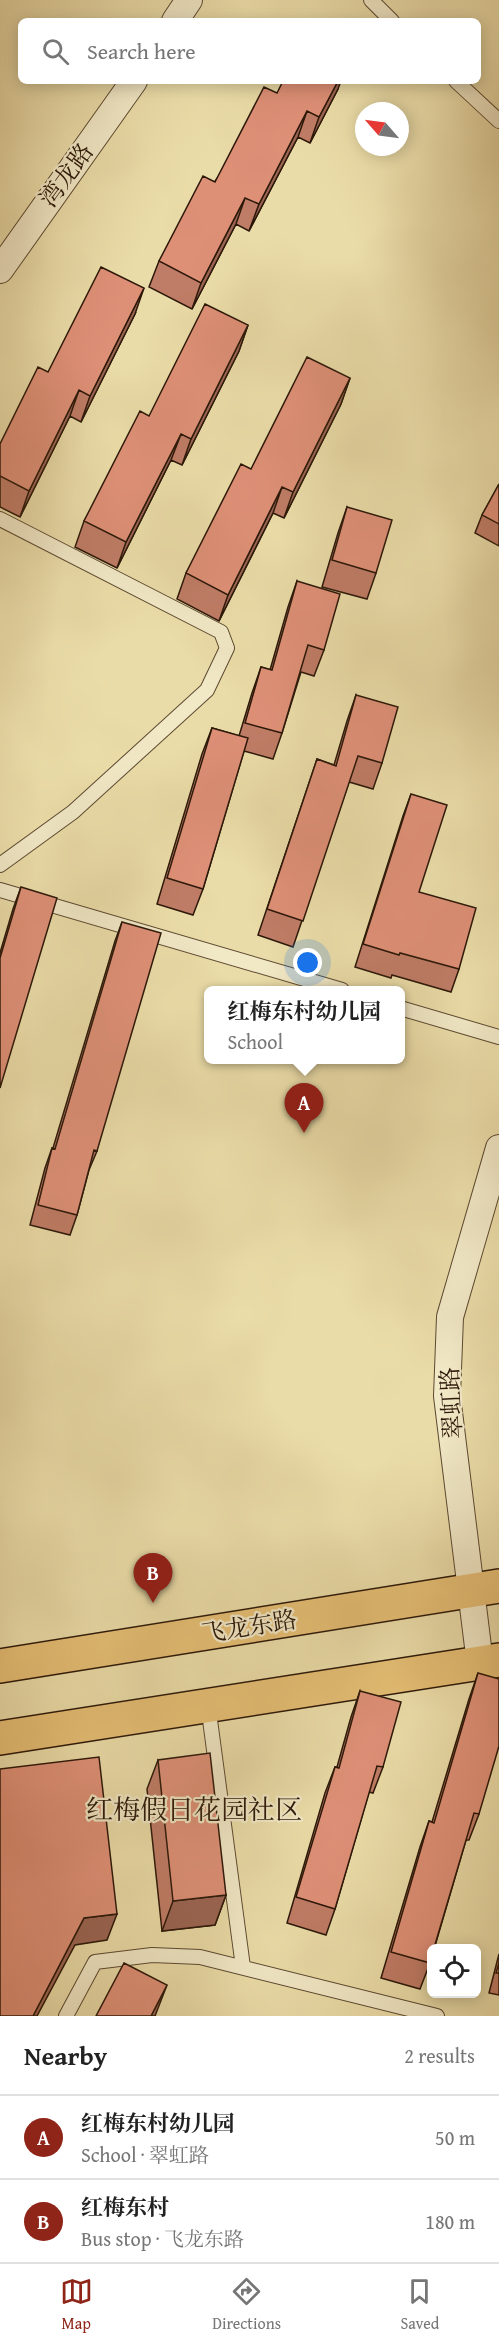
<!DOCTYPE html>
<html lang="en">
<head>
<meta charset="utf-8">
<style>
  body { margin:0; font-family:"Gentium Book Plus","Noto Serif SC",serif; background:#f6f6f6; color:#222 }
  .controls { position:absolute; right:18px; bottom:18px; display:grid; overflow:hidden; border-radius:9px; box-shadow:0 3px 15px #0003 }
  .controls button { width:54px; height:54px; display:grid; place-items:center; padding:0; border:0; border-bottom:2px solid #e0e0e0; background:#fff; color:#222; font:30px sans-serif }
  .compass { position:absolute; left:355px; top:102px; width:54px; height:54px; border-radius:50%; background:#fff; box-shadow:0 3px 15px #0003; rotate:298deg }
  .you { position:absolute; left:308px; top:963px; width:21px; height:21px; margin:-15px; border:4px solid #fff; border-radius:50%; background:#1a73e8; box-shadow:0 0 0 9px #1a73e833 }
  .badge { display:grid; place-items:center; width:39px; height:39px; border-radius:50%; background:#8f2418; color:#fff; font-size:20px; font-weight:700 }
  .pin { position:absolute; translate:-50% -50px; filter:drop-shadow(0 2px 3px #0008) }
  .pin::after { content:''; position:absolute; top:32px; width:21px; height:18px; background:inherit; clip-path:polygon(0 0,100% 0,50% 100%) }
  .popup { position:absolute; left:204px; top:986px; width:201px; height:78px; box-sizing:border-box; display:grid; place-content:center; border-radius:9px; background:#fff; filter:drop-shadow(0 2px 4px #0005); font-size:20px; white-space:nowrap; color:#767676 }
  .popup b { font-size:22px; color:#222 }
  .popup::after { content:''; position:absolute; left:50%; top:100%; margin-left:-12px; border:12px solid transparent; border-top-color:#fff }
  .list { margin:0; padding:0; list-style:none }
  h2 { display:flex; justify-content:space-between; align-items:center; height:78px; margin:0; padding:0 24px; font-size:26px }
  h2 small { font-size:20px; font-weight:400; color:#767676 }
  .list li { display:grid; grid-template-columns:39px 1fr auto; gap:18px; align-items:center; box-sizing:border-box; height:84px; padding:0 24px; border-top:2px solid #e0e0e0 }
  .list b { display:block; font-size:22px; white-space:nowrap }
  .list p { margin:0; font-size:20px; white-space:nowrap; color:#767676 }
  .list em { font-size:20px; font-style:normal; color:#767676 }
  .icon { flex:none; width:33px; height:33px; fill:none; stroke:currentColor; stroke-width:2; stroke-linecap:round; stroke-linejoin:round }
  .map { position:relative; flex:none; width:499px; height:2016px; overflow:hidden }
  .search { position:absolute; background:#fff; box-shadow:0 3px 15px #0003; left:18px; right:18px; top:18px; height:66px; display:flex; align-items:center; gap:15px; box-sizing:border-box; padding:0 21px; border-radius:9px; color:#767676; font-size:22px }
  .sheet { height:246px; background:#fff }
  nav { display:flex; justify-content:space-around; align-items:center; box-sizing:border-box; height:84px; border-top:2px solid #e0e0e0; background:#fff; font-size:16px; color:#767676 }
  nav a { display:grid; justify-items:center; gap:3px }
  nav .on { color:#8f2418 }
  .map>svg:first-child { display:block }
  .lines { fill:none; stroke-linecap:round; stroke-linejoin:round }
  .service-casing { stroke:#5c4931; stroke-width:16 }
  .minor-casing { stroke:#5c4931; stroke-width:28 }
  .primary-casing { stroke:#2c1809; stroke-width:36 }
  .service { stroke:#f1e8c6; stroke-width:14 }
  .minor { stroke:#f1e8c6; stroke-width:26 }
  .primary { stroke:#e5be74; stroke-width:33 }
  .wall { fill:#bf7c66; stroke:#2c1809; stroke-width:1.5 }
  .shaded-wall { fill:#9b6553; stroke:#2c1809; stroke-width:1.5 }
  .building { fill:#de9077; stroke:#2c1809; stroke-width:1.5 }
  .labels { text-anchor:middle; dominant-baseline:central; stroke-width:4.5; stroke-linejoin:round; paint-order:stroke }
  .street-label { font-size:24px; fill:#2c1809; stroke:#f1e8c6 }
  .quarter-label { font-size:27px; fill:#2c1809; stroke:#f1e8c6 }
</style>
</head>
<body>
<div class="map">
<svg width="499" height="2016" viewBox="0 0 499 2016">
  <rect width="100%" height="100%" fill="#eadca8"/>
  <filter id="stains"><feTurbulence type="fractalNoise" baseFrequency=".00333" numOctaves="4"/><feColorMatrix values="0 0 0 0 .2 0 0 0 0 .09 0 0 0 0 .02 0 0 0 .5 -.17"/></filter>
  <radialGradient id="worn" r=".72"><stop offset=".6" stop-color="#630" stop-opacity="0"/><stop offset="1" stop-color="#630" stop-opacity=".3"/></radialGradient>
  <g class="lines">
    <defs>
      <path id="service" d="M371,0L392,21
        M456,81L499,121
        M0,519L221,632L227,648L207,690L73,812L0,865
        M0,890L342,990
        M400,1008L499,1037
        M208,1705L243,1967
        M66,2016L95,1962L152,1955L200,1957L437,2016"/>
      <path id="minor" d="M175,21L189,0
        M0,270L134,81
        M480,1663L447,1396L450,1317L499,1148"/>
      <path id="primary" d="M0,1666L499,1586
        M0,1738L499,1660"/>
    </defs>
    <use href="#service" class="service-casing"/>
    <use href="#minor" class="minor-casing"/>
    <use href="#primary" class="primary-casing"/>
    <use href="#service" class="service"/>
    <use href="#minor" class="minor"/>
    <use href="#primary" class="primary"/>
  </g>
  <path class="wall" d="M338,89L310,143L298,137L249,231L236,224L192,309L149,287L159,261L277,93Z
    M135,314L81,422L70,416L20,517L0,507V444L48,372Z
    M248,325L239,351L182,465L171,460L117,568L75,547L84,521L149,416Z
    M350,378L341,404L284,518L273,513L219,621L177,599L186,573L251,469Z
    M499,484V546L475,533L482,515Z
    M347,507L376,573L367,599L322,587L338,533Z
    M297,581L324,650L314,676L301,672L282,733L273,759L244,751L203,889L193,915L157,904L202,754L212,728L239,736L252,693L261,667L270,670L288,607Z
    M356,695L382,763L373,789L349,782L293,947L258,935L317,759L334,765L347,721Z
    M411,794L419,892L459,969L451,992L392,975L391,978L355,967L403,816Z
    M21,887L0,1088V953L13,909Z
    M122,922L97,1151L89,1170L77,1215L70,1235L30,1225L45,1168L52,1148H53L115,941Z
    M478,1673L479,1814L469,1840H466L430,1963L420,1989L381,1978L420,1847L429,1821L432,1822L469,1699Z
    M360,1691L383,1767L373,1793L369,1792L335,1909L326,1935L287,1923L325,1793L335,1767H337L351,1717Z
    M158,1760L226,1895L215,1925L162,1931L147,1789Z
    M499,1954V1995L489,1993Z"/>
  <path class="shaded-wall" d="M338,81H341L338,89L310,143L319,117Z
    M307,111L298,137L249,231L259,204Z
    M245,198L236,224L192,309L201,283Z
    M144,288L135,314L81,422L90,396Z
    M248,325L239,351L182,465L191,439Z
    M350,378L341,404L284,518L293,492Z
    M79,390L70,416L20,517L29,491Z
    M181,434L171,460L117,568L126,542Z
    M282,487L273,513L219,621L228,595Z
    M226,1895L215,1925L162,1931L173,1901Z
    M117,1914L107,1940L75,1945L37,2016H33L84,1918Z
    M167,1985L155,2016H151Z"/>
  <path class="building" d="M283,81H338L319,117L307,111L259,204L245,198L201,283L159,261L203,176L215,182L264,87L277,93Z
    M101,267L144,288L90,396L79,390L29,491L0,476V444L38,367L48,372Z
    M205,304L248,325L191,439L181,434L126,542L84,521L140,411L149,416Z
    M307,357L350,378L293,492L282,487L228,595L186,573L241,464L251,469Z
    M499,484V524L482,515Z
    M347,507L392,520L376,573L332,560Z
    M297,581L340,594L324,650L308,645L282,733L245,723L261,667L272,670Z
    M356,695L398,707L382,763L358,756L303,921L267,909L317,759L336,766Z
    M212,728L248,738L203,889L167,878Z
    M411,794L447,805L419,892L476,908L459,969L400,953L399,955L363,944Z
    M21,887L57,898L0,1088V958Z
    M122,922L161,933L97,1151L94,1150L77,1215L38,1205L52,1148L55,1149Z
    M478,1673L499,1679V1746L479,1814L474,1813L434,1948H432V1957L430,1963L391,1952L429,1821L434,1823Z
    M360,1691L401,1702L383,1767L377,1766L335,1909L296,1897L335,1767L339,1768Z
    M210,1753L226,1895L173,1901L158,1760Z
    M99,1757L117,1914L84,1918L33,2016H0V1769Z
    M124,1963L167,1985L151,2016H96Z
    M499,1963V1973H496Z"/>
  <g class="labels">
    <g class="street-label">
      <text transform="translate(66 175) rotate(-54)">湾龙路</text>
      <text transform="translate(451 1403) rotate(-93)">翠虹路</text>
      <text transform="translate(249 1626) rotate(-9)">飞龙东路</text>
    </g>
    <g class="quarter-label">
      <text x="194" y="1809">红梅假日花园社区</text>
    </g>
  </g>
  <rect width="100%" height="100%" filter="url(#stains)"/>
  <rect width="100%" height="100%" fill="url(#worn)"/>
</svg>
<div class="controls">
<button><svg class="icon" aria-label="locate" viewBox="0 0 24 24"><circle cx="12" cy="12" r="6"/><path d="M12 2v4M12 18v4M2 12h4M18 12h4"/></svg></button>
</div>
<svg class="compass" viewBox="-18 -18 36 36"><path d="M0-13l5 13h-10z" fill="#e53935"/><path d="M0 13l5-13h-10z" fill="#767676"/></svg>
<div class="you"></div>
<div class="pin badge" style="left:304px;top:1133px">A</div>
<div class="popup"><b>红梅东村幼儿园</b>School</div>
<div class="pin badge" style="left:153px;top:1603px">B</div>
<div class="search"><svg class="icon" aria-label="search" viewBox="0 0 24 24"><circle cx="10" cy="10" r="6"/><path d="M15 15l6 6"/></svg>Search here</div>
</div>
<section class="sheet">
<h2>Nearby<small>2 results</small></h2>
<ul class="list">
<li><span class="badge">A</span><div><b>红梅东村幼儿园</b><p>School · 翠虹路</p></div><em>50 m</em></li>
<li><span class="badge">B</span><div><b>红梅东村</b><p>Bus stop · 飞龙东路</p></div><em>180 m</em></li>
</ul>
</section>
<nav>
<a class="on"><svg class="icon" aria-label="map" viewBox="0 0 24 24"><path d="M3 6l6-2 6 2 6-2v14l-6 2-6-2-6 2zM9 4v14M15 6v14"/></svg>Map</a>
<a><svg class="icon" aria-label="directions" viewBox="0 0 24 24"><path d="M12 3l9 9-9 9-9-9zM9 14v-3h6M13 9l2 2-2 2"/></svg>Directions</a>
<a><svg class="icon" aria-label="saved" viewBox="0 0 24 24"><path d="M7 4h10v16l-5-4-5 4z"/></svg>Saved</a>
</nav>
</body>
</html>
